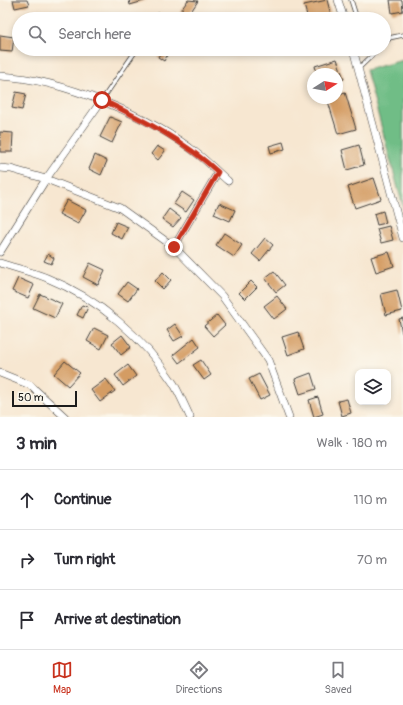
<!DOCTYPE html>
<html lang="en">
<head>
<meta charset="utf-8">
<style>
  body { margin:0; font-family:Pangolin,sans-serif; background:#f7f7f7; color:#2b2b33 }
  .controls { position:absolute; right:12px; bottom:12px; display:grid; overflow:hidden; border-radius:8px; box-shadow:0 2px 6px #0003 }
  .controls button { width:36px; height:36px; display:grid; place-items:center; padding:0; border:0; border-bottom:1px solid #e1e1e2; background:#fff; color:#2b2b33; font:20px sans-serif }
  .compass { position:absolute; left:307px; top:68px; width:36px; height:36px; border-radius:50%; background:#fff; box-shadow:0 2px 6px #0003; rotate:79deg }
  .scale { position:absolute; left:12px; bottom:10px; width:65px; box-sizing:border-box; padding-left:4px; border:2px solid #1c1c1c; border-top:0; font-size:11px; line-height:14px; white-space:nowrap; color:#1c1c1c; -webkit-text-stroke:3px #fbf7ec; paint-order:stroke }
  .stop { position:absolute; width:12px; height:12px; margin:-9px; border:3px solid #c8321e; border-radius:50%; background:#fff }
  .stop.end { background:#c8321e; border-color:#fff; box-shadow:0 1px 4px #0008 }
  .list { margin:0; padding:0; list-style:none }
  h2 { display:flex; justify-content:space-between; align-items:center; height:52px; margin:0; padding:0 16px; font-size:17px }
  h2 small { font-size:13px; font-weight:400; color:#7c7c81 }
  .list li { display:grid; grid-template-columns:26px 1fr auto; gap:12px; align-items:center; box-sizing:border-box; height:60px; padding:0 16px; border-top:1px solid #e1e1e2 }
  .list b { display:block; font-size:15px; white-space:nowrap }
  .list em { font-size:13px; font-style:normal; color:#7c7c81 }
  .icon { flex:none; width:22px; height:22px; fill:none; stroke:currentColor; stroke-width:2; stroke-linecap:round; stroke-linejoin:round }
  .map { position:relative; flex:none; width:403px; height:417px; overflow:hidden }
  .search { position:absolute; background:#fff; box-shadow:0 2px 6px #0003; left:12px; right:12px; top:12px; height:44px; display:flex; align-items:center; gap:10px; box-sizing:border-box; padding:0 14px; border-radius:22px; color:#7c7c81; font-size:15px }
  .sheet { height:232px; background:#fff }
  nav { display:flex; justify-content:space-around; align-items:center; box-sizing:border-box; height:56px; border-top:1px solid #e1e1e2; background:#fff; font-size:11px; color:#7c7c81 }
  nav a { display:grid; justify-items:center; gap:2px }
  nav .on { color:#c8321e }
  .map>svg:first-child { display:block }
  .forest { fill:#6fbd86; stroke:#466c51 }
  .building { fill:#d49c63 }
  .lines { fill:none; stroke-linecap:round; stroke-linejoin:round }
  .service-casing { stroke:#3d3a37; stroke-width:5 }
  .minor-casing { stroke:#3d3a37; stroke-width:8 }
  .service { stroke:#fff; stroke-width:3.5 }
  .minor { stroke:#fff; stroke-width:7 }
  .route { stroke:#c8321e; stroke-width:5 }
</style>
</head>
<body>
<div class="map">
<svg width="403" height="417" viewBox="0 0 403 417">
  <rect width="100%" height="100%" fill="#fbf7ec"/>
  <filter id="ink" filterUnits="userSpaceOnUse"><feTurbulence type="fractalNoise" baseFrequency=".025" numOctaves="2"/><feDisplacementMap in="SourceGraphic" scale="8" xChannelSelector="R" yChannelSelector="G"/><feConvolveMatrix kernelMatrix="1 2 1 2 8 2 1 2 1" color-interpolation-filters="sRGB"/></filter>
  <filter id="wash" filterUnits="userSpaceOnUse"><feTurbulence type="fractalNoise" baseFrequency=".012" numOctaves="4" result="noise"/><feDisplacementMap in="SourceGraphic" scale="16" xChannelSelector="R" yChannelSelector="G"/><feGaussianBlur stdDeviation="0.9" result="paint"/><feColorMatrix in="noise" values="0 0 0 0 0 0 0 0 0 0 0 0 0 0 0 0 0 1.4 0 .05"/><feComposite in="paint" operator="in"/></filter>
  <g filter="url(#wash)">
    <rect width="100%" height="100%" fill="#f7e7d1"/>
    <path class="forest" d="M403,60V207L366,70Z"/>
    <g id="blocks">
      <path class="building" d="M13,0H27L29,5L15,8Z
        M129,0H147L130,5Z
        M188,0L198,1L186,19H175Z
        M327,0L332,19H308L304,5Z
        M390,0H402L403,11L392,13Z
        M0,35L14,37L12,52L0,51Z
        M163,49H171L164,61L158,57Z
        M337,59L344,79L337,82V74H317L315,66Z
        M16,92L26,94L22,110L12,108Z
        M345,92L356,129L338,134L327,98H337V95Z
        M110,117L122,122L112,143L100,137Z
        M0,132L13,133L12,152H0Z
        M283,142L285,149L271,153L269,146Z
        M359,145L364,165L347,170L342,150Z
        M157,146L165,151L158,160L151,154Z
        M95,155L107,161L101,175L89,169Z
        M374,178L381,199L355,208L348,187Z
        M182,192L194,200L186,212L174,204Z
        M67,200L86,210L78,224L59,214Z
        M219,203L235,210L230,221L214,214Z
        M169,209L181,218L173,227L162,219Z
        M383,211L386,223L377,225L374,214Z
        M116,222L128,227L122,239L111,233Z
        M389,226L393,240L381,243L377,229Z
        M224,233L242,245L234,257L216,245Z
        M265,238L273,245L260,261L252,254Z
        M389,252L394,266L376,272L371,257Z
        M48,254L54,258L51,264L44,261Z
        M90,263L105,270L98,285L83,277Z
        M274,271L285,285L276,292L265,278Z
        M163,272L171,280L163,289L155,281Z
        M18,278L34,285L28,298L12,291Z
        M251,281L257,287L245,299L239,293Z
        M127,282L137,289L128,301L118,294Z
        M397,290L402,311L386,315L381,294Z
        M40,294L62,304L55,318L33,308Z
        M277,296L287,309L274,319L264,306Z
        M82,305L88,307L83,318L77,315Z
        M217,315L225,325L213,336L204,326Z
        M403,318V333H402L399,319Z
        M175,324L183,336L174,341L167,330Z
        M94,328L108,335L101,349L87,341Z
        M298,332L304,349L288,355L282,337Z
        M122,335L131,347L121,355L112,343Z
        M194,338L200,347L179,363L173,355Z
        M201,360L211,375L204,380L193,365Z
        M65,361L80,373L68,386L54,374Z
        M128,365L136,376L123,386L115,375Z
        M311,373L316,389L300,394L295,379Z
        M259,374L270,395L260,400L249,379Z
        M106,379L115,391L100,402L91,390Z
        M318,397L323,414L314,417L309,400Z
        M347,399L351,413L342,416L338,401Z"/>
    </g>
  </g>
  <g filter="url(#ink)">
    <use href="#blocks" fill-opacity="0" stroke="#3d3a37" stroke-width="1"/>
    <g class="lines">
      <defs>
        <path id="service" d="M351,0L357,19
          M157,19L159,15
          M384,39L403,35
          M384,44L390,38
          M359,68L379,49
          M102,100L137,49"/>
        <path id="minor" d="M338,0L344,19
          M353,49L403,238
          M0,76C62,79 151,116 199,155C209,163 219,173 228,181
          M0,168L11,169L46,179L120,208L174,247L222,296L268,360L289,417
          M174,247L218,172
          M0,252L46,179L102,100
          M0,263C15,268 32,272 47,278C99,299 143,337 174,384C180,395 185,406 190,417
          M0,373L30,385L65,417"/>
      </defs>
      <use href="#service" class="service-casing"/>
      <use href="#minor" class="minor-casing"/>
      <use href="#service" class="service"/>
      <use href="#minor" class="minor"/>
    </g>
  </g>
  <g class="lines" filter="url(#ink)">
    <path class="route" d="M102,100C144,120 184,141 218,172L174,247"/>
  </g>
</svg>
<div class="controls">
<button><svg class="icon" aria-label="layers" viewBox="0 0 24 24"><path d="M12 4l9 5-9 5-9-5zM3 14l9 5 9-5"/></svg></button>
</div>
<svg class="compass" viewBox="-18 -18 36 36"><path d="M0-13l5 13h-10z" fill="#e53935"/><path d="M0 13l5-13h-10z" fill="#7c7c81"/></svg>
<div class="scale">50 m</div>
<div class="stop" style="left:102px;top:100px"></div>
<div class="stop end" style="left:174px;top:247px"></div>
<div class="search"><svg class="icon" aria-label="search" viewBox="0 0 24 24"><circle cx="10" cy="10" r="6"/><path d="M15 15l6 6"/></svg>Search here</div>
</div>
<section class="sheet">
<h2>3 min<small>Walk · 180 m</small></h2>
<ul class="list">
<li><svg class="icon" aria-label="ahead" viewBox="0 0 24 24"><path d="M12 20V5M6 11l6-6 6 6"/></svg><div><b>Continue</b></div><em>110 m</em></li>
<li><svg class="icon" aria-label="right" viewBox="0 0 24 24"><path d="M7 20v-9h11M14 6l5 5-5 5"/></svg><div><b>Turn right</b></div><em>70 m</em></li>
<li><svg class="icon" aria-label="arrive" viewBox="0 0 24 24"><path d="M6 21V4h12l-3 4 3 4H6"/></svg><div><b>Arrive at destination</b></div></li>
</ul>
</section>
<nav>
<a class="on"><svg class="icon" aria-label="map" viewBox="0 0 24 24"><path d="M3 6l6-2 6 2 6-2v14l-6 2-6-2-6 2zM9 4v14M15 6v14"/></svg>Map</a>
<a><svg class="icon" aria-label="directions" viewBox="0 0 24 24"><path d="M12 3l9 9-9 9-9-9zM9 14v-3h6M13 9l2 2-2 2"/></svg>Directions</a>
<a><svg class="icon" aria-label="saved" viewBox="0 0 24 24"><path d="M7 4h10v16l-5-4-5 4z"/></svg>Saved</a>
</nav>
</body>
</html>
